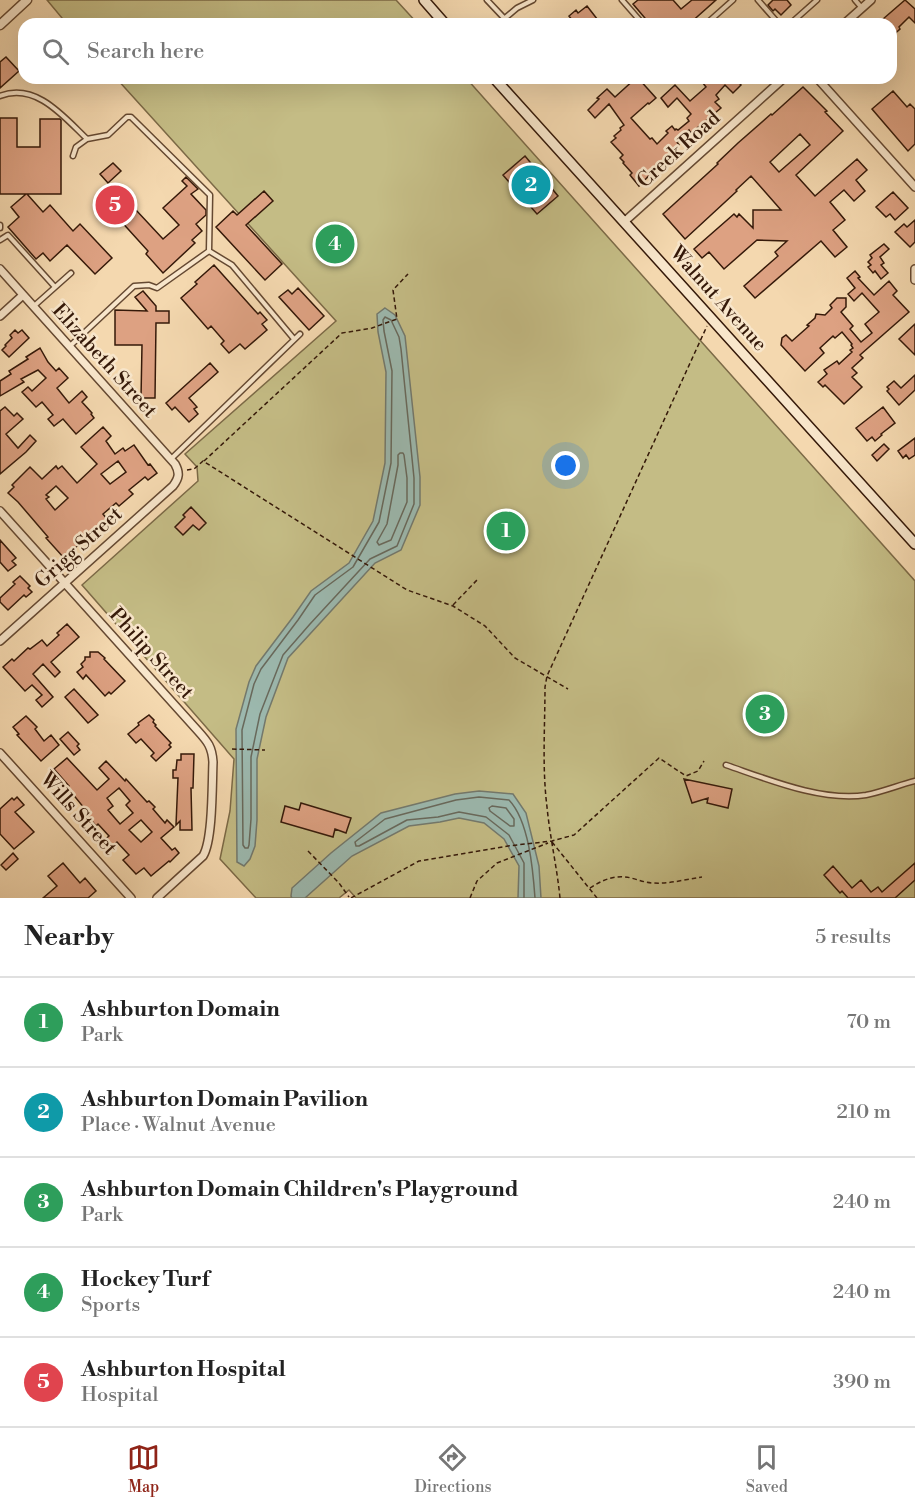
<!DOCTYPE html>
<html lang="en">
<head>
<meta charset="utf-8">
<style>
  body { margin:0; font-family:"Libre Bodoni",serif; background:#f2f2f2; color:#222 }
  .you { position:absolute; left:566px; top:466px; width:21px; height:21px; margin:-15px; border:4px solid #fff; border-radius:50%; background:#1a73e8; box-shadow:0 0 0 9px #1a73e833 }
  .badge { display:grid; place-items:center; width:39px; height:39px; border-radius:50%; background:#8f2418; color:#fff; font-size:20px; font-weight:700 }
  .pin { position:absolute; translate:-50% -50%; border:3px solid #fff; box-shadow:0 2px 6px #0006 }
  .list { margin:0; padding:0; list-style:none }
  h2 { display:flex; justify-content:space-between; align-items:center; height:78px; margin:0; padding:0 24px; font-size:26px }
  h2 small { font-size:20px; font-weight:400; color:#767676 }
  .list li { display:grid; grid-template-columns:39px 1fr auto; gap:18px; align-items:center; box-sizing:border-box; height:90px; padding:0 24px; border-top:2px solid #e0e0e0 }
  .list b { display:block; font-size:22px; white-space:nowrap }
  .list p { margin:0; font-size:20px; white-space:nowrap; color:#767676 }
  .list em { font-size:20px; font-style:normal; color:#767676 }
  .icon { flex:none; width:33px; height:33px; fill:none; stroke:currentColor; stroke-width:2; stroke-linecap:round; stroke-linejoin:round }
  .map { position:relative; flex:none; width:915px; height:898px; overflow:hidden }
  .search { position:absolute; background:#fff; box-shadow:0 6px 24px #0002; left:18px; right:18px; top:18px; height:66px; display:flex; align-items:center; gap:15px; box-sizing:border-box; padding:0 21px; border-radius:18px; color:#767676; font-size:22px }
  .sheet { height:528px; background:#fff }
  nav { display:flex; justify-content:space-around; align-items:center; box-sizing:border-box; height:84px; border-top:2px solid #e0e0e0; background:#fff; font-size:16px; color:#767676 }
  nav a { display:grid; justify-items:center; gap:3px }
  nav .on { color:#8f2418 }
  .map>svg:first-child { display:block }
  .green { fill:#c4bc85; stroke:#7c6a47; stroke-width:1.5 }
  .water { fill:#9cb9af; stroke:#73796d; stroke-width:1.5 }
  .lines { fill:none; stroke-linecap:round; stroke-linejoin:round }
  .shore { stroke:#68695c; stroke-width:1.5 }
  .building { fill:#dda182; stroke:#351909; stroke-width:1.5; fill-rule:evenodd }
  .service-casing { stroke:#654932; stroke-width:7 }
  .minor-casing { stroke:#654932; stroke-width:10 }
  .tertiary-casing { stroke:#654932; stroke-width:11 }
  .secondary-casing { stroke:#351909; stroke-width:12 }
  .path { stroke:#351909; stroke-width:1.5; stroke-dasharray:4.5 3; stroke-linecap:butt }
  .service { stroke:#f8e6cb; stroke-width:4 }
  .minor { stroke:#f8e6cb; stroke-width:7 }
  .tertiary { stroke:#f8e6cb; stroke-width:8 }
  .secondary { stroke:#f8e6cb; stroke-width:9 }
  .labels { text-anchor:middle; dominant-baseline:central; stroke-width:5; stroke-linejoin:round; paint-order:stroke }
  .street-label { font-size:20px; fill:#351909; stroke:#f8e6cb }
</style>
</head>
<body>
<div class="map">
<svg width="915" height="898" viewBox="0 0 915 898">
  <rect width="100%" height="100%" fill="#f4d8af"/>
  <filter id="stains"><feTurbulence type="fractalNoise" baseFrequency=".00333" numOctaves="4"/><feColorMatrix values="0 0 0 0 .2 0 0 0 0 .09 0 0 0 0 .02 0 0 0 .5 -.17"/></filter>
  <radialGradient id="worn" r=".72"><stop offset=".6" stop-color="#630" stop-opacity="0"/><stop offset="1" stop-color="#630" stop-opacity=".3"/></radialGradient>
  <path class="green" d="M47,0H396L418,24H67Z
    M116,78H466L915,581V898H356L349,890L339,898H256L220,859L230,811L234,759L82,585L198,481L197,467L185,454L336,321Z"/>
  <path class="water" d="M385,308L395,315L405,336L420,477V505L401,550L375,563L288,658L266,717L257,759V820L255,846L250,859L244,866L237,862L236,729L249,682L256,666L293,617L311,591L349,563L373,521L385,463L386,372L378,332L377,314Z
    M479,791L513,794L526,813L539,866L541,898H518L519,866L504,839L484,823L459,818L440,822L409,826L352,856L305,898H292L291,896L292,888L331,853L381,813L455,794Z"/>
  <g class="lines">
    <path class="shore" d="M385,317L391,320L399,337L401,349L414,478V504L397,546L370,559L310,624L283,655L260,714L251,757V819L249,845L248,848H245L243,845L242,730L254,684L261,669L298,620L315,595L353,567L379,522L391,463L392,371L384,331L383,320Z
      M400,453H403L404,455L407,478V502L391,540L379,545L377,542L387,524L398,465V455Z
      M492,806L506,808L514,819V826H510L490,811L489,808Z
      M524,898V863L509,835L486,817L459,812L438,817L407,820L359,846H356L355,842L385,819L456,800L479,797L509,800C529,821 533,870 535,898"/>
  </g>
  <path class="building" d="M638,0H673L681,9L692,0H716L689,24H650L633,4Z
    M773,0H787L791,5L781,15L775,9L773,11L768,5Z
    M905,0L915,9V23L909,17L899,27L900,29L891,37V24H887L883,19Z
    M587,6L601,24H575L569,16L576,10L578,13Z
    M6,57L19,71L0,88V62Z
    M636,78H638L656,98L649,104L648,103L631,118L650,139L652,138L657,144L668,133L666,131L672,126L675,130L676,129L678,130L689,121L687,118L691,114L677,98L668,107L661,98L675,85L690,101L706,87L699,78H735L741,85L733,93L725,85L716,95L719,99L715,102L721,108L691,133L689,130L677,142L679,145L668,156L669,158L661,165L660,164L639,186L630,175L632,173L623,163L624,162L620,158L623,155L611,142L616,138L614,136L621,130L620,128L624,125L609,104L595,118L588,110L599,99L597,98L607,89L615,97Z
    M803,87L827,111L825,112L843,131L796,175L815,196L857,159L867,170L856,180L865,191L854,201L844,190L830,202L845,220L833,230L847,247L835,257L821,241L755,298L744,286L778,256L775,252L787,241L757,240L724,269L709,252L702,258L694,249L734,214L737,217L739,214L753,228V210H781L751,176L736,190L737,191L685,239L663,214L718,164L717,163L738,143L771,114L772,115ZM800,134L810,145L779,172L770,162Z
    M893,91L907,107L910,104L915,109V144L908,151L872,109Z
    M0,118H17V147H40V119H60L61,120V194H27L43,212L50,205L73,231L80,224L112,258L95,274L67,245L50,261L43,253L36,259L8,227L19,217L11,207L26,194H0Z
    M525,156L558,196L537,214L503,175Z
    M113,163L121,171L108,183L100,174Z
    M186,177L198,189L191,194L206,210V215L196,224L202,231L192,240L195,243L163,273L146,254L148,251L109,208L122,195L163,239L179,225L163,208L187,186L182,181Z
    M264,191L273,201L246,225L282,264L265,280L216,227L233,211L237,215Z
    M893,192L908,208L895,220L890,214L886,217L876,207Z
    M915,220V242L910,247L895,232L904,224L907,227Z
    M884,244L889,249L880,257L884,263L881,265L888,273L881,279L875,271L873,273L868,267L871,265L868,262L872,258L870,255Z
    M214,265L258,314L260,312L267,320L262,324L267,330L245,349L240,344L229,353L221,344L224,341L211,326L208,329L181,298L197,284L195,282Z
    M855,271L860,277L858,278L874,295L889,281L897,291L893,295L909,312L860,355L863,358L852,368L857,373L852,377L862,387L844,404L825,385L823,387L818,382L827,374L824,370L837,361L839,364L852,352L850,350L853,348L851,345L852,344L842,332L835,338L833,336L820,348L824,353L805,371L781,345L782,338L786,335L792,341L809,326L807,325L815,318L816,314L825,315L832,308L830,305L837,298H846V307L841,312L853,326L850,329L861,342L872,333L865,324L879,312L862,293L854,301L848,294L855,288L847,278Z
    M298,288L324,316L309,330L279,297L288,290L292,294Z
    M143,291L156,306V311H169V323H156L155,398H141L142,345H115V310L147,311L135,297Z
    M915,324V355L899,339Z
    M15,330L18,333L22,330L29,338L9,357L2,350L6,346L5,345L12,338L10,335Z
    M40,348L48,362L56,371L59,368L68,378L57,388L69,403L82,391L87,397L82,402L92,413L91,414L94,418L76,434L63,419L54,426L48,419L53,415L42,402L36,407L22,392L28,387L32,391L46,378L38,370L21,379L24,382L0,396V381L11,374L9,371L28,359L26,357Z
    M210,363L218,372L189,398L197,407L194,409L198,414L189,422L175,407L172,410L166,403Z
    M915,375V390L899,405L887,391L889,389L887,387L894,381L901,388Z
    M5,407L14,416L17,413L23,419L6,434L18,448L30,435L36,441L26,452L0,474V411Z
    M883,407L895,423L881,434L882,435L875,441L872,437L867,441L856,428Z
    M103,427L111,436L106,441L115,454L123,448L125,451L134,445L148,465L150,464L157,473L148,480L145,477L129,490L133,494L119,506L116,503L103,514L107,519L64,558L46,538L48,537L18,502L8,493L14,487L12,485L30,467L42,479L56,466L58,469L62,466L77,483L97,464L81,447ZM118,461L126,472L110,484L101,474ZM56,486L68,498L55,510L46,499L49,497L46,495Z
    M915,438V455L909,459L906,455L903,458L898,451Z
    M884,444L889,449L877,461L872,455Z
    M191,507L206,523L199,530L193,525L183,535L175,527L185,517L183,515Z
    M0,540L16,558L12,561L16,565L8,571L0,562Z
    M20,576L30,586L28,588L32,592L26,597L24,595L8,610L0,602V598L15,584L13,582Z
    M67,624L79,637L51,662L60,672L55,677L43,664L33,674L53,697L42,707L36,700L42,695L32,685L25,691L3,667L12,659L14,661L28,648L30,649L42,640L47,646L59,635L57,633Z
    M90,652H98L105,658L104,659L125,681L111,694L109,692L105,696L86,675L83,679L77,672L83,667L81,664L85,660V657H90Z
    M74,689L98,715L88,723L65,697Z
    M149,715L154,720L153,722L156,725L155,726L171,743L169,745L171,747L156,761L151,756L154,753L141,739L136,743L128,734L139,725L138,723Z
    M26,716L37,727L35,729L44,741L51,735L59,745L41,761L17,735L19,734L13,727Z
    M68,732L79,744L77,746L80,750L74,755L60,739Z
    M181,754H194L193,788H191L192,830H180V821L176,825L178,778H173V770H176L177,760H181Z
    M67,758L97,790L109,779L99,768L106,761L125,781L126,779L147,802L149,801L155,807L153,809L165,823L167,820L174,827L161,838L172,850L175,848L179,853L170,862L169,861L151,876L144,868L136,874L123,860L129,855L117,842L109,849L102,842L109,836L98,824L96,826L87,815L85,809L67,787L69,786L54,769ZM119,788L130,801L126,805L133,813L120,824L108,810L113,806L107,798ZM141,820L152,832L141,842L129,830Z
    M684,779L732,789L728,808L707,803L708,798L692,803Z
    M17,797L24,805L15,812L34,832L14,849L0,834V809L12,798L14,800Z
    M301,803L351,818L346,833L335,829L333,837L281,822L285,806L299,810Z
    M13,853L18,859L6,870L1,865Z
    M63,863L80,883L85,878L96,891L88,898H43L57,886L48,876Z
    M915,863V880L895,898H848L842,891L840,893L824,875L833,866L852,888L861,880L871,892L878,887L882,892Z"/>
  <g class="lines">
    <defs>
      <path id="service" d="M487,0L504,18
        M622,0L643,24
        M758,0L779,24
        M855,0L861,7
        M498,24L517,8L533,0
        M706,24L733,0
        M790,24L817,0
        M0,96C36,82 64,117 87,139L108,135L127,117H131L210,195L209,251L157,288L149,285L134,286L70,346
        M73,156L76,147L87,139
        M0,225V228
        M0,240L8,235L55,287
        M209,251L232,265L294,339
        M34,306L71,273
        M171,459L300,334
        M726,765C767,779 822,802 866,795C882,792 899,785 915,781"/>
      <path id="minor" d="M844,24L871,0
        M817,78L915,187
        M624,222L784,78
        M0,269L175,464C180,473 179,478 173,486L0,641
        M915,269V280
        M0,316L23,295
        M0,511L198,731C208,742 212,747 213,762C212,783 213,840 203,856L157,898
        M0,753L131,898"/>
      <path id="tertiary" d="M0,25L27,0"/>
      <path id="secondary" d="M424,0L445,24
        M494,78L915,544"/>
    </defs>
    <use href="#service" class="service-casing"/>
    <use href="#minor" class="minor-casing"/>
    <use href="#tertiary" class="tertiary-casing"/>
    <use href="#secondary" class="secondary-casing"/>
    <path class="path" d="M204,461L342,333L372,328L397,319L393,290L408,274
      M187,470L194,469L203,461L407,590L453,606L485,626L515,658L568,689
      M453,605L477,580
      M232,749L265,750
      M552,842L597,898
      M308,851L339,883L349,897
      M590,888C602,880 616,874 631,878C639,880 646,883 654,883C670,884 687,879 702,877
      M351,898L419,861L508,846L552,841L574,835L659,758L686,776L698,771L704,761
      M470,898L477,881L497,863L548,843
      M560,898C557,867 550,838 547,807C542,767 545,727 545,687L547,676L707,326"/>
    <use href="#service" class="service"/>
    <use href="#minor" class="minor"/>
    <use href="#tertiary" class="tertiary"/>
    <use href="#secondary" class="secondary"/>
  </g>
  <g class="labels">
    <g class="street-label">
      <text transform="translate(679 150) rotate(-42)">Creek Road</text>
      <text transform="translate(718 299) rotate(48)">Walnut Avenue</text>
      <text transform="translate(104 361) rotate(48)">Elizabeth Street</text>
      <text transform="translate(79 548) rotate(-42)">Grigg Street</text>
      <text transform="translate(151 654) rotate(48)">Philip Street</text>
      <text transform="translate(78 814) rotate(48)">Wills Street</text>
    </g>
  </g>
  <rect width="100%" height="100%" filter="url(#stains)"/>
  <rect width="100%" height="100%" fill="url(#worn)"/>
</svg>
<div class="you"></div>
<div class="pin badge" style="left:506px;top:531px;background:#2e9e5b">1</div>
<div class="pin badge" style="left:531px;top:185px;background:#0f9aa8">2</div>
<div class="pin badge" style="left:765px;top:714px;background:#2e9e5b">3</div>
<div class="pin badge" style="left:335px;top:244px;background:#2e9e5b">4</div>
<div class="pin badge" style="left:115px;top:205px;background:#e0444e">5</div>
<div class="search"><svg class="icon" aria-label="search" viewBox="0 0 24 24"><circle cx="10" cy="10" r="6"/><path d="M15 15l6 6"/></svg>Search here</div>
</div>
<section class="sheet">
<h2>Nearby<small>5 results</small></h2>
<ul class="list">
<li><span class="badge" style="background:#2e9e5b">1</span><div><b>Ashburton Domain</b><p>Park</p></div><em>70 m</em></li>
<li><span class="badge" style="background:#0f9aa8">2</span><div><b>Ashburton Domain Pavilion</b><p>Place · Walnut Avenue</p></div><em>210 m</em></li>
<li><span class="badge" style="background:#2e9e5b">3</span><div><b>Ashburton Domain Children's Playground</b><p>Park</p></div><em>240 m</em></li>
<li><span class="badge" style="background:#2e9e5b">4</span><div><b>Hockey Turf</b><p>Sports</p></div><em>240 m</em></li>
<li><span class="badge" style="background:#e0444e">5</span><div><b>Ashburton Hospital</b><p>Hospital</p></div><em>390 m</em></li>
</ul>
</section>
<nav>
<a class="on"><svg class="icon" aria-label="map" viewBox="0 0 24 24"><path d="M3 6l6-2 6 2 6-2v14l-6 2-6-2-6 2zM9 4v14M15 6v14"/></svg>Map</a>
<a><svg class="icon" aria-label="directions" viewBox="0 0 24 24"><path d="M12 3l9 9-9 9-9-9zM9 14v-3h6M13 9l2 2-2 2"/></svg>Directions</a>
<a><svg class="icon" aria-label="saved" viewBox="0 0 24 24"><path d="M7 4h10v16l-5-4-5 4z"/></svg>Saved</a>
</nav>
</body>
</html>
